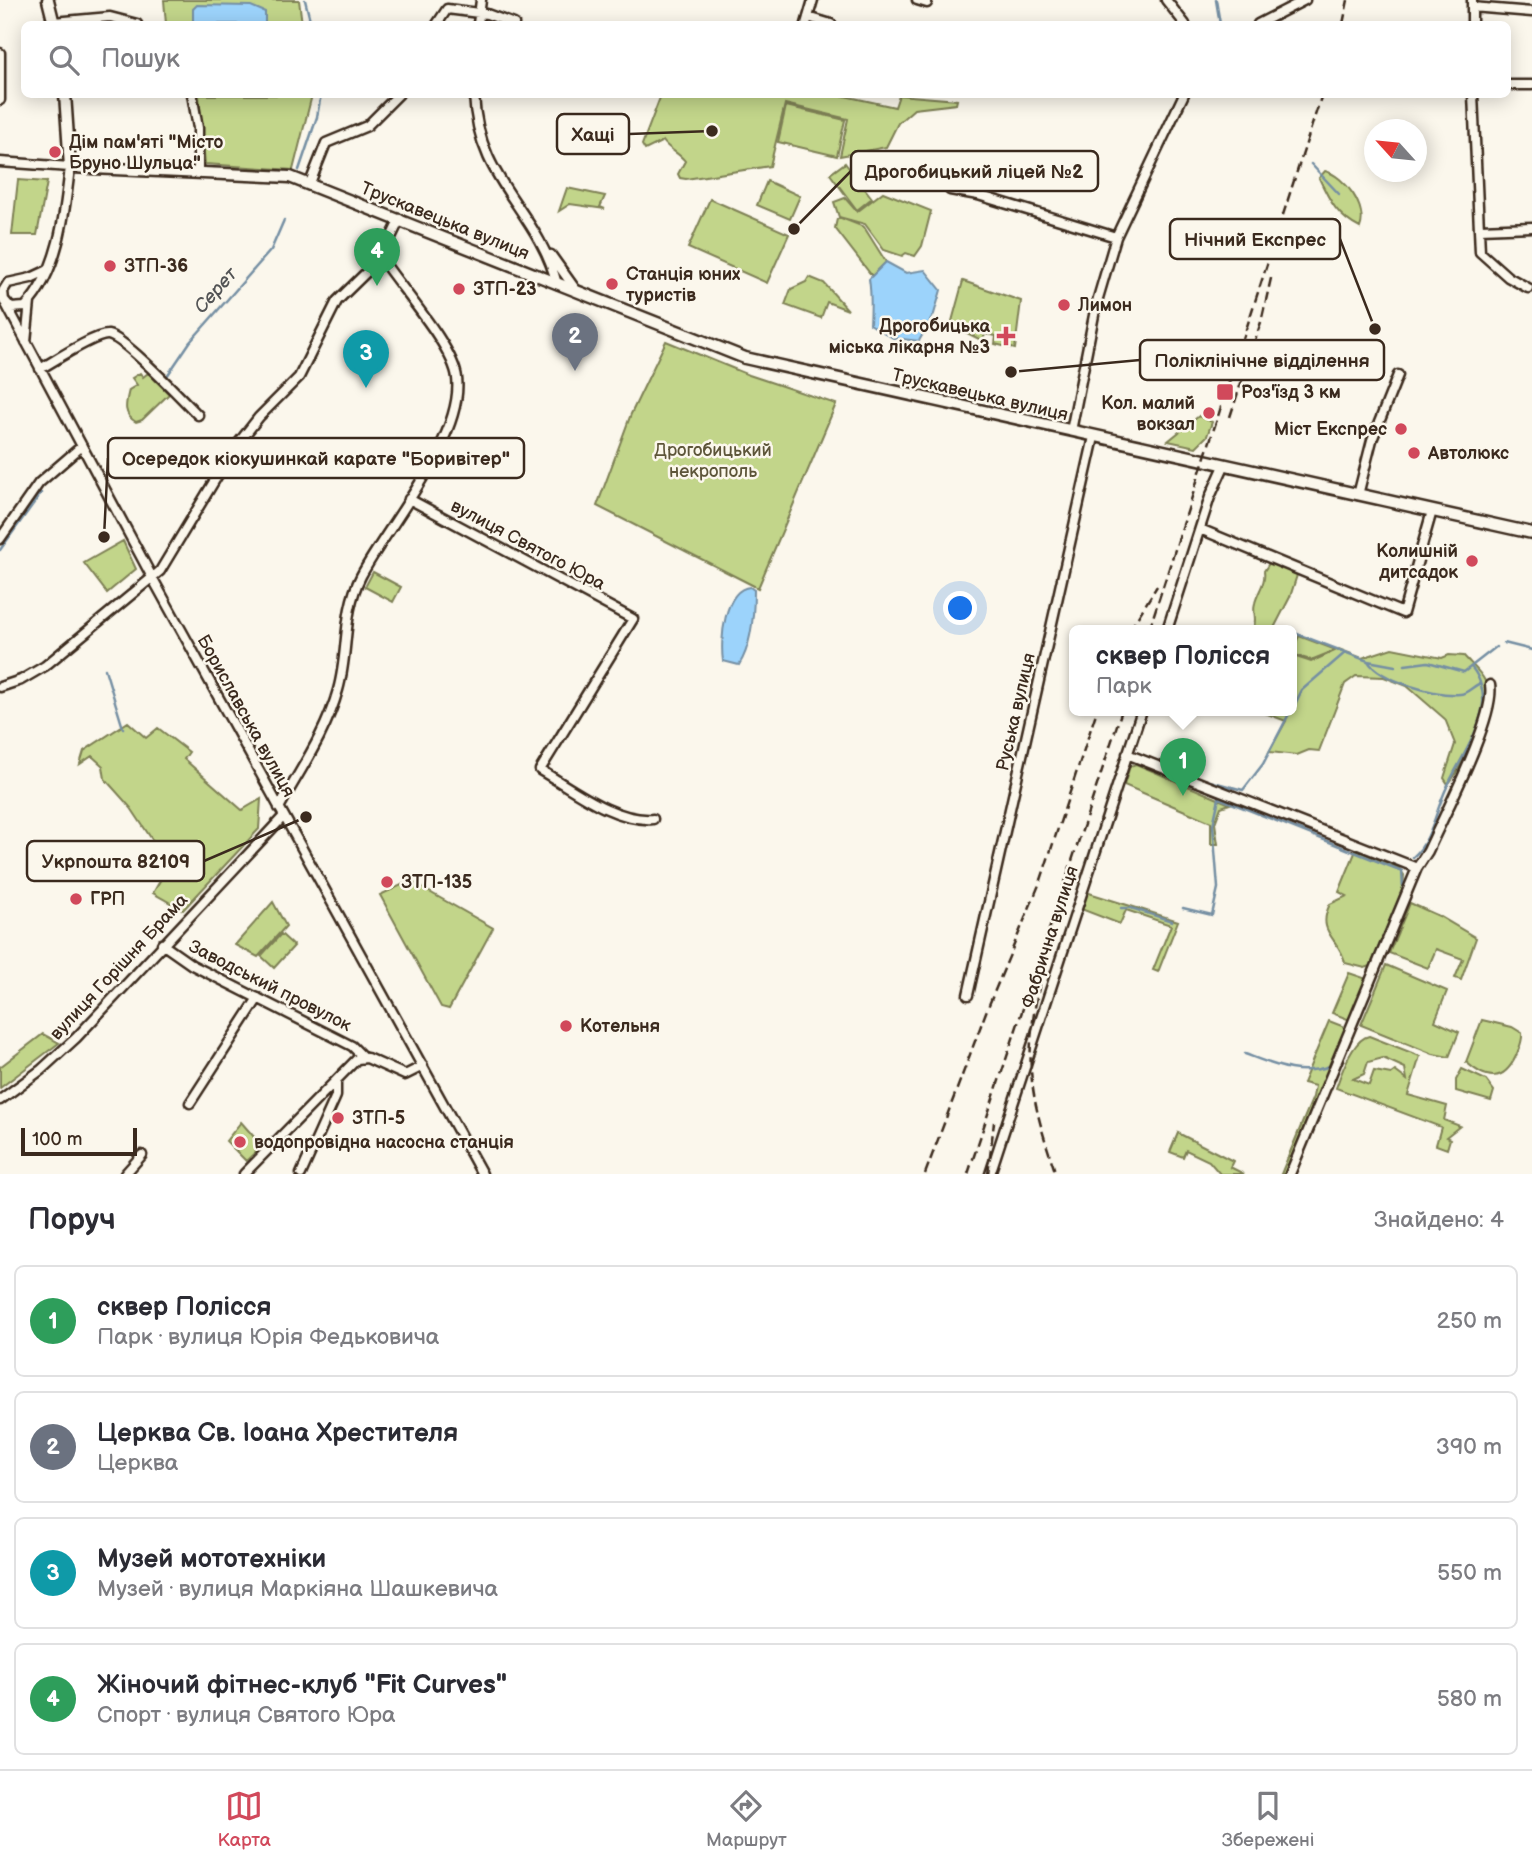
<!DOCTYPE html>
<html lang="uk">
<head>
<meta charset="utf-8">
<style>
  body { margin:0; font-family:"Balsamiq Sans",sans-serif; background:#f7f7f7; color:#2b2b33 }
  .compass { position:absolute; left:1364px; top:119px; width:63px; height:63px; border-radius:50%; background:#fff; box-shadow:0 4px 18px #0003; rotate:297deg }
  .scale { position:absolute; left:21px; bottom:18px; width:116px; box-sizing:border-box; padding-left:7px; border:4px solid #3b2a1e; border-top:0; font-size:19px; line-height:24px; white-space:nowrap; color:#3b2a1e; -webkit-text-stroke:5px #fbf7ec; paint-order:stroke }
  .you { position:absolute; left:961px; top:609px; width:24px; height:24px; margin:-18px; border:5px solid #fff; border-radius:50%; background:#1a73e8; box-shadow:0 0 0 10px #1a73e833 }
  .badge { display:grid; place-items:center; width:46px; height:46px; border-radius:50%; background:#d1495b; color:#fff; font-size:23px; font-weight:700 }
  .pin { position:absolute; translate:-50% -58px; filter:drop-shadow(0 2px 4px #0008) }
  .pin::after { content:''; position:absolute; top:37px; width:24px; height:21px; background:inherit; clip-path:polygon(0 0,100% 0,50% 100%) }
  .popup { position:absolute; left:1069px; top:625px; width:228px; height:91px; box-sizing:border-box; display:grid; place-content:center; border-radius:10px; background:#fff; filter:drop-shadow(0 2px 5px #0005); font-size:23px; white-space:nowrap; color:#7c7c81 }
  .popup b { font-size:26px; color:#2b2b33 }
  .popup::after { content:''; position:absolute; left:50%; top:100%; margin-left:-14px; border:14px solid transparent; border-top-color:#fff }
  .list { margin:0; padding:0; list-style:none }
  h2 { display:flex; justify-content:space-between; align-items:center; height:91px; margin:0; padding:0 28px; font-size:30px }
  h2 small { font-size:23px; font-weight:400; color:#7c7c81 }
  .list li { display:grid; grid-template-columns:46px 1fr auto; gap:21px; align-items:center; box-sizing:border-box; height:112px; margin:0 14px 14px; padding:0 14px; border:2px solid #e1e1e2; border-radius:10px }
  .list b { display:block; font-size:26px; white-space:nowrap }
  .list p { margin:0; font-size:23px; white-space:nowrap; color:#7c7c81 }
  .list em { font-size:23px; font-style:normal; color:#7c7c81 }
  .icon { flex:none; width:38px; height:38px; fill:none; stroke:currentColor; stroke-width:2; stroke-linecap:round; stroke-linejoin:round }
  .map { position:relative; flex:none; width:1532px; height:1174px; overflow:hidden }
  .search { position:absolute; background:#fff; box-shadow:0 4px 18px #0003; left:21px; right:21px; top:21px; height:77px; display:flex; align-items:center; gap:18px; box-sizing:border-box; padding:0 24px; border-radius:10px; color:#7c7c81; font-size:26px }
  .sheet { height:595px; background:#fff }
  nav { display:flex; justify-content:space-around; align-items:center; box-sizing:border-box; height:98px; border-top:2px solid #e1e1e2; background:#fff; font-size:19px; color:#7c7c81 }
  nav a { display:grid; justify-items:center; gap:4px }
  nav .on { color:#d1495b }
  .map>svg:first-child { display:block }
  .green { fill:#c2d58a; stroke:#7e8054; stroke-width:2; fill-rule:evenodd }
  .water { fill:#9cd3fb; stroke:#758fa3; stroke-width:2 }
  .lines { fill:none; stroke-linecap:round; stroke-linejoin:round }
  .stream { stroke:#758fa3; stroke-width:2.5 }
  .minor-casing { stroke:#3b2a1e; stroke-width:13 }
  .major-casing { stroke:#3b2a1e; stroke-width:15 }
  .minor { stroke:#fbf7ec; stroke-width:8 }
  .major { stroke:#fbf7ec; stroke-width:10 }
  .rail { stroke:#3b2a1e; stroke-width:2.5; stroke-dasharray:10 5; stroke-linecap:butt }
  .poi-dot { fill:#d1495b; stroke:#fbf7ec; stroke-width:2.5 }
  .labels { text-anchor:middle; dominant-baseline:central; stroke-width:5; stroke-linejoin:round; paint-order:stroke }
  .poi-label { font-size:18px; font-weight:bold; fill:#3b2a1e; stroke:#fbf7ec; text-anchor:start }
  .street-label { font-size:18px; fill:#3b2a1e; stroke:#fbf7ec }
  .park-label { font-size:18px; fill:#5d5539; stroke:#fbf7ec }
  .water-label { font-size:19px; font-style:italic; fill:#535455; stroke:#fbf7ec }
  .leader { fill:none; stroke:#3b2a1e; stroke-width:2.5 }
  .callout-dot { fill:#3b2a1e; stroke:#fbf7ec; stroke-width:2.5 }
  .callout { fill:#fbf7ec; stroke:#3b2a1e; stroke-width:2.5 }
  .callout-label { font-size:19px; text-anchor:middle; font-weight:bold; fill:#3b2a1e }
</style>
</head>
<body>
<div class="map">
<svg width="1532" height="1174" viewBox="0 0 1532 1174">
  <rect width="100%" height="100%" fill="#fbf7ec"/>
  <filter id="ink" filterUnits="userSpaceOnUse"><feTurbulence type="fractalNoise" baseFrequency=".0143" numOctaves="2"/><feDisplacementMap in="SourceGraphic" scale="14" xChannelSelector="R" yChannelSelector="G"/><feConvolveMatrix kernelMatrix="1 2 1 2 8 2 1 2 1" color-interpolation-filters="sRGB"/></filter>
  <g filter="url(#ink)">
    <path class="green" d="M164,0H299L302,24H166Z
      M199,95H312L293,170L205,164Z
      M840,95L895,107L899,95L957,100L956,104L914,109L898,123L886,147L840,156L848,119L785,104L770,166L686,179L680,178L678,174L685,161C678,152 669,150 663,141L645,150L642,145L661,95Z
      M786,106L845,120L837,156L778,142Z
      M845,163L872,198L857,210L830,174Z
      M1325,171C1345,176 1368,208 1360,228C1338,217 1330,202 1319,178Z
      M18,180L47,182L37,235H12Z
      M767,181L800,196L790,219L757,205Z
      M567,188L605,196L600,207L605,209L570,204L559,211Z
      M883,192L931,211L922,246L915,256L906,253L902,256L884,250L865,224L839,217L834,202L845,198L857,212Z
      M710,199L789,234L767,283L688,248Z
      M841,218L864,227L886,262L872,276L835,228L837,219Z
      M809,277L824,283L848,310L827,302L821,318L785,305L791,289L806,282Z
      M963,281L1021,301L1015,349L995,344L996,336L985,334L983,341L951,325Z
      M666,341L749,375L836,404L758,588L597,506L631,414Z
      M140,373L143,377L148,373L169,394L142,420L136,422C122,414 126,403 129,390L137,385L132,378Z
      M1199,416L1212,422L1207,436L1196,447L1168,441Z
      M123,541L136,569L107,593L84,563Z
      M1270,562L1297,575L1290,597L1273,630H1253C1258,619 1252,613 1255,603C1258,591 1266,583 1264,571Z
      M373,572L401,587L393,602L365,587Z
      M1299,636L1336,650L1311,660L1297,656L1293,649Z
      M1292,637L1296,657L1311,662L1339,649L1362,658L1392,648L1442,658L1449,655L1464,656C1470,663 1481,672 1485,681C1492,698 1461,773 1448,784L1444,778L1455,744L1445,719L1407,686L1384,677L1356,676L1345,684L1319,751L1309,750L1297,755L1269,752L1286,721L1257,710H1292Z
      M128,722L146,738L158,728L189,752L184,759L242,810L261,799L259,829L183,910L153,893L169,865L131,808L105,779L103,766L92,756L80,764L84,751Z
      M1136,764L1230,804L1221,807L1215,823L1218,844H1211V822L1124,785L1130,766Z
      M1356,850L1399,868L1404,875L1403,889L1371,966L1365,968L1345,963C1341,939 1315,934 1330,904L1347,896L1339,892Z
      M410,881L493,928L449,1009L441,1007L380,895Z
      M1086,892L1178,921L1158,972L1153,970L1171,925L1126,910L1120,924L1081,909Z
      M273,902L286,926L258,957L235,945Z
      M1410,903L1439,916L1476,938L1461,980L1455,978L1463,959L1436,949L1428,968L1389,953Z
      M281,934L294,946L274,968L261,956Z
      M1386,965L1447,991L1435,1021L1459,1032L1449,1057L1433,1054L1361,1025Z
      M1349,973L1367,979L1350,1020L1332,1013Z
      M1482,1020L1512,1027L1522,1033C1523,1042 1519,1048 1516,1056C1504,1082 1487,1081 1466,1062Z
      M1329,1021L1347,1028L1286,1174H1281L1313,1097L1315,1086L1303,1083Z
      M43,1034L59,1043L0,1088V1067Z
      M1369,1036L1420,1056L1408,1095L1447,1106L1444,1120L1460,1126L1446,1137L1450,1139L1447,1149L1436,1145L1441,1127L1336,1088C1341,1073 1353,1039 1369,1036ZM1383,1058L1405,1068L1407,1080L1395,1071L1391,1074L1374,1071L1369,1085L1353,1079L1364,1074L1368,1062Z
      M1462,1069L1486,1080L1494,1091L1491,1101L1456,1091V1080Z
      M241,1122L262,1146L246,1161L226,1141Z
      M1178,1133L1233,1161L1230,1167L1244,1174H1220L1209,1161L1186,1150L1183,1157L1170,1152Z"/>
    <path class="water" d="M197,5L251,6L265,12V24H193V9Z
      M886,262L906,273L925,270L941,290L934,314L919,341L893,338L870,324C871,309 871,292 869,279Z
      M750,587L754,590C754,613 752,645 739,665L723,661C720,641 724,589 750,587Z"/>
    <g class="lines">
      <path class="stream" d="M305,0L311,24
        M1216,0L1220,24
        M1311,164L1339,194
        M299,170L317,117L321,94
        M165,379L190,342L271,250L284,220
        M0,550L41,493
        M1292,632L1368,661L1395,666
        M1504,643L1532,650
        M1368,661C1380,681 1437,696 1460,694C1467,694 1473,686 1479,684
        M1405,665L1428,662L1464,672L1496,647
        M105,669L123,728
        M1292,710L1302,690L1346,652
        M1206,780L1243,790L1263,764L1291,710
        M1413,857C1431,842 1436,810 1446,789C1458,762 1479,735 1483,704C1484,693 1480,677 1472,668
        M1121,908H1131L1172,921
        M1183,908L1212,915L1218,888L1213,825L1219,798L1402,871L1403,889L1371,966
        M1349,1021L1366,979
        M1245,1054C1274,1065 1300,1077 1330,1066L1346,1029"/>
      <defs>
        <path id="minor" d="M917,0L927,3
          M1166,0L1185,24
          M1472,0V24
          M1472,7L1532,12
          M808,17L831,24
          M54,22L110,17L137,24
          M437,24L447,9L487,14L514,24
          M478,24L481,0
          M806,24L813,0
          M1258,24L1305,0
          M0,53V100
          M1508,85H1532
          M192,94L198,128V173
          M474,94C477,182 537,208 557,284
          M1473,94L1480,252L1508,277L1528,288
          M0,162L70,167C65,212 59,272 25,307L11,308L0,295
          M310,183L326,143L367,126L399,94
          M950,190L978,195L1116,237
          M1480,229L1532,227
          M551,255L576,290
          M4,301L3,291L8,283L31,278L46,271
          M6,304L153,579L482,1174
          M26,342L30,302
          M40,369C54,361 95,334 108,335C124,337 183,400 198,415
          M1071,431L1096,305L1116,237L1184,94
          M1358,495L1372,440L1398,375
          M409,499L633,619L540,770C573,789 614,822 653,819
          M1200,529L1403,613L1432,511
          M0,539L39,483L82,446
          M1167,630L1210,497L1224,466
          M0,687L21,680L45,666L160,571L233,450L259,417L299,377L337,301L381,258L400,219
          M1127,754L1417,868L1428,851C1443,817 1496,717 1490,685
          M279,808C300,770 326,733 338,690C349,652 342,613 361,576C388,525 464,437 457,378C454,347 399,286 381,258
          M162,944L192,965L352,1046L363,1057
          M968,995L1094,437
          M0,1100L41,1070L76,1038L283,817
          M190,1103L258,998
          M125,1174L142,1155
          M244,1174L357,1059L367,1058L405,1075L423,1066
          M301,1174L336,1096V1081
          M990,1174L1142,710
          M1290,1174L1417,868"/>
        <path id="major" d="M48,0L54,24
          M65,94L70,167L290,177L745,358L1532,533"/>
      </defs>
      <use href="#minor" class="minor-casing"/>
      <use href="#major" class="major-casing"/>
      <use href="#minor" class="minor"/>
      <use href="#major" class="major"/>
      <path class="rail" d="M1343,24L1348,0
        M1230,417L1261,322L1272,274
        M1130,630L1157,586
        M1149,630L1322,94
        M1040,983C1022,1061 1031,1100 1056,1174
        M925,1174L986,1012L1041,880L1097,710
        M968,1174L1122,710
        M988,1174L994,1122"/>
    </g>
  </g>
  <g class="poi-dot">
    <circle cx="55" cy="152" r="7"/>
    <circle cx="110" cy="266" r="7"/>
    <circle cx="612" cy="284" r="7"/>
    <circle cx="459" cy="289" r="7"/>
    <circle cx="1064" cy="305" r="7"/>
    <path d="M1002.5 325.5h7v7h7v7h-7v7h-7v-7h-7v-7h7z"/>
    <rect x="1216" y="383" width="18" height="18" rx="3.5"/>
    <circle cx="1209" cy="413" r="7"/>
    <circle cx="1401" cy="429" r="7"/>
    <circle cx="1414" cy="453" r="7"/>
    <circle cx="1472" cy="561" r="7"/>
    <circle cx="387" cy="882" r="7"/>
    <circle cx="76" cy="899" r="7"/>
    <circle cx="566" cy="1026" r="7"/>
    <circle cx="338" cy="1118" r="7"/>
    <circle cx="240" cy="1142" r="7"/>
  </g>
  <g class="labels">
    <g class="poi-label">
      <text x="69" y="142">Дім пам'яті "Місто<tspan x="69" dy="21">Бруно Шульца"</tspan></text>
      <text x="124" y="266">ЗТП-36</text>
      <text x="626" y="274">Станція юних<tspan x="626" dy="21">туристів</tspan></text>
      <text x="473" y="289">ЗТП-23</text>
      <text x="1078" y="305">Лимон</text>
      <text x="990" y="326" text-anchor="end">Дрогобицька<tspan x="990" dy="21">міська лікарня №3</tspan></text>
      <text x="1241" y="392">Роз'їзд 3 км</text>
      <text x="1195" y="403" text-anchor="end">Кол. малий<tspan x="1195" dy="21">вокзал</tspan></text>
      <text x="1387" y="429" text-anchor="end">Міст Експрес</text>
      <text x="1428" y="453">Автолюкс</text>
      <text x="1458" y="551" text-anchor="end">Колишній<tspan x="1458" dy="21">дитсадок</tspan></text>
      <text x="401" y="882">ЗТП-135</text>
      <text x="90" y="899">ГРП</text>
      <text x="580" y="1026">Котельня</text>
      <text x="352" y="1118">ЗТП-5</text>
      <text x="254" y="1142">водопровідна насосна станція</text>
    </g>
    <g class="street-label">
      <text transform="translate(445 221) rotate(22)">Трускавецька вулиця</text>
      <text transform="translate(980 395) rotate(13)">Трускавецька вулиця</text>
      <text transform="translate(528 545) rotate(28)">вулиця Святого Юра</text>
      <text transform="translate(1016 712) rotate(-77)">Руська вулиця</text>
      <text transform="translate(246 716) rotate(61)">Бориславська вулиця</text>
      <text transform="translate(1050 937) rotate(-72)">Фабрична вулиця</text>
      <text transform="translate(119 967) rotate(-47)">вулиця Горішня Брама</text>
      <text transform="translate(270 986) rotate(27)">Заводський провулок</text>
    </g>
    <g class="park-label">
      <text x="713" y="450">Дрогобицький<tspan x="713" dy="21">некрополь</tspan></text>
    </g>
    <g class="water-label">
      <text transform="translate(216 291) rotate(-48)">Серет</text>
    </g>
  </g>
  <path class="leader" d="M712 131L629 134M794 229L851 171M1375 329L1340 239M1011 372L1140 360M104 537L108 458M306 817L204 861"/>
  <g class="callout-dot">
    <circle cx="712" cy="131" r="7"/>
    <circle cx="794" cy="229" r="7"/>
    <circle cx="1375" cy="329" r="7"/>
    <circle cx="1011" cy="372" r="7"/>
    <circle cx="104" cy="537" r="7"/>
    <circle cx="306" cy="817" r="7"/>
  </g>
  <g class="callout">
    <rect x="557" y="114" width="72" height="40" rx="7"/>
    <rect x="851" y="151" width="247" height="40" rx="7"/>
    <rect x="1170" y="219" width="170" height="40" rx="7"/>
    <rect x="1140" y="340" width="244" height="40" rx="7"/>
    <rect x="108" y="438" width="416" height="40" rx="7"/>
    <rect x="27" y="841" width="177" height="40" rx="7"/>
  </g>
  <g class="callout-label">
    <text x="593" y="141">Хащі</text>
    <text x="974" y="178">Дрогобицький ліцей №2</text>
    <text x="1255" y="246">Нічний Експрес</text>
    <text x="1262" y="367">Поліклінічне відділення</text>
    <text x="316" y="465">Осередок кіокушинкай карате "Боривітер"</text>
    <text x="116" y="868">Укрпошта 82109</text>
  </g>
</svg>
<svg class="compass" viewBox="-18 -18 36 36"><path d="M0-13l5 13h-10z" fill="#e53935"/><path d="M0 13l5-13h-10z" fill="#7c7c81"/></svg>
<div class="scale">100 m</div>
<div class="you"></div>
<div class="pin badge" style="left:1183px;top:796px;background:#2e9e5b">1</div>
<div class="popup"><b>сквер Полісся</b>Парк</div>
<div class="pin badge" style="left:575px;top:371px;background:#6b7280">2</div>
<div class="pin badge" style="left:366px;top:388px;background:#0f9aa8">3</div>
<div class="pin badge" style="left:377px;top:286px;background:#2e9e5b">4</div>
<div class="search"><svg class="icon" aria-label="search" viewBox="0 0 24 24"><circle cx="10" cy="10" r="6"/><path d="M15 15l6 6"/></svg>Пошук</div>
</div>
<section class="sheet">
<h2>Поруч<small>Знайдено: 4</small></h2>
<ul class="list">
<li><span class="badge" style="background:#2e9e5b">1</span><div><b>сквер Полісся</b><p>Парк · вулиця Юрія Федьковича</p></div><em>250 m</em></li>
<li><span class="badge" style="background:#6b7280">2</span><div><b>Церква Св. Іоана Хрестителя</b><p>Церква</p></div><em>390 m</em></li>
<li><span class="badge" style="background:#0f9aa8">3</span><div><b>Музей мототехніки</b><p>Музей · вулиця Маркіяна Шашкевича</p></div><em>550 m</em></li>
<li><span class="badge" style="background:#2e9e5b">4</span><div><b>Жіночий фітнес-клуб &quot;Fit Curves&quot;</b><p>Спорт · вулиця Святого Юра</p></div><em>580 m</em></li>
</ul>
</section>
<nav>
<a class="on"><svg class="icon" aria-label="map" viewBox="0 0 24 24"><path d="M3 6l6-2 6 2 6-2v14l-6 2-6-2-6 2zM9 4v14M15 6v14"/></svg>Карта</a>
<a><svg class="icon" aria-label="directions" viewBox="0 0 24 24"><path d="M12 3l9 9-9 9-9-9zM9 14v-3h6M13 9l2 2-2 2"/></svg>Маршрут</a>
<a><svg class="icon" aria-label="saved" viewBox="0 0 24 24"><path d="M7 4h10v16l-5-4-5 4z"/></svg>Збережені</a>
</nav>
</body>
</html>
